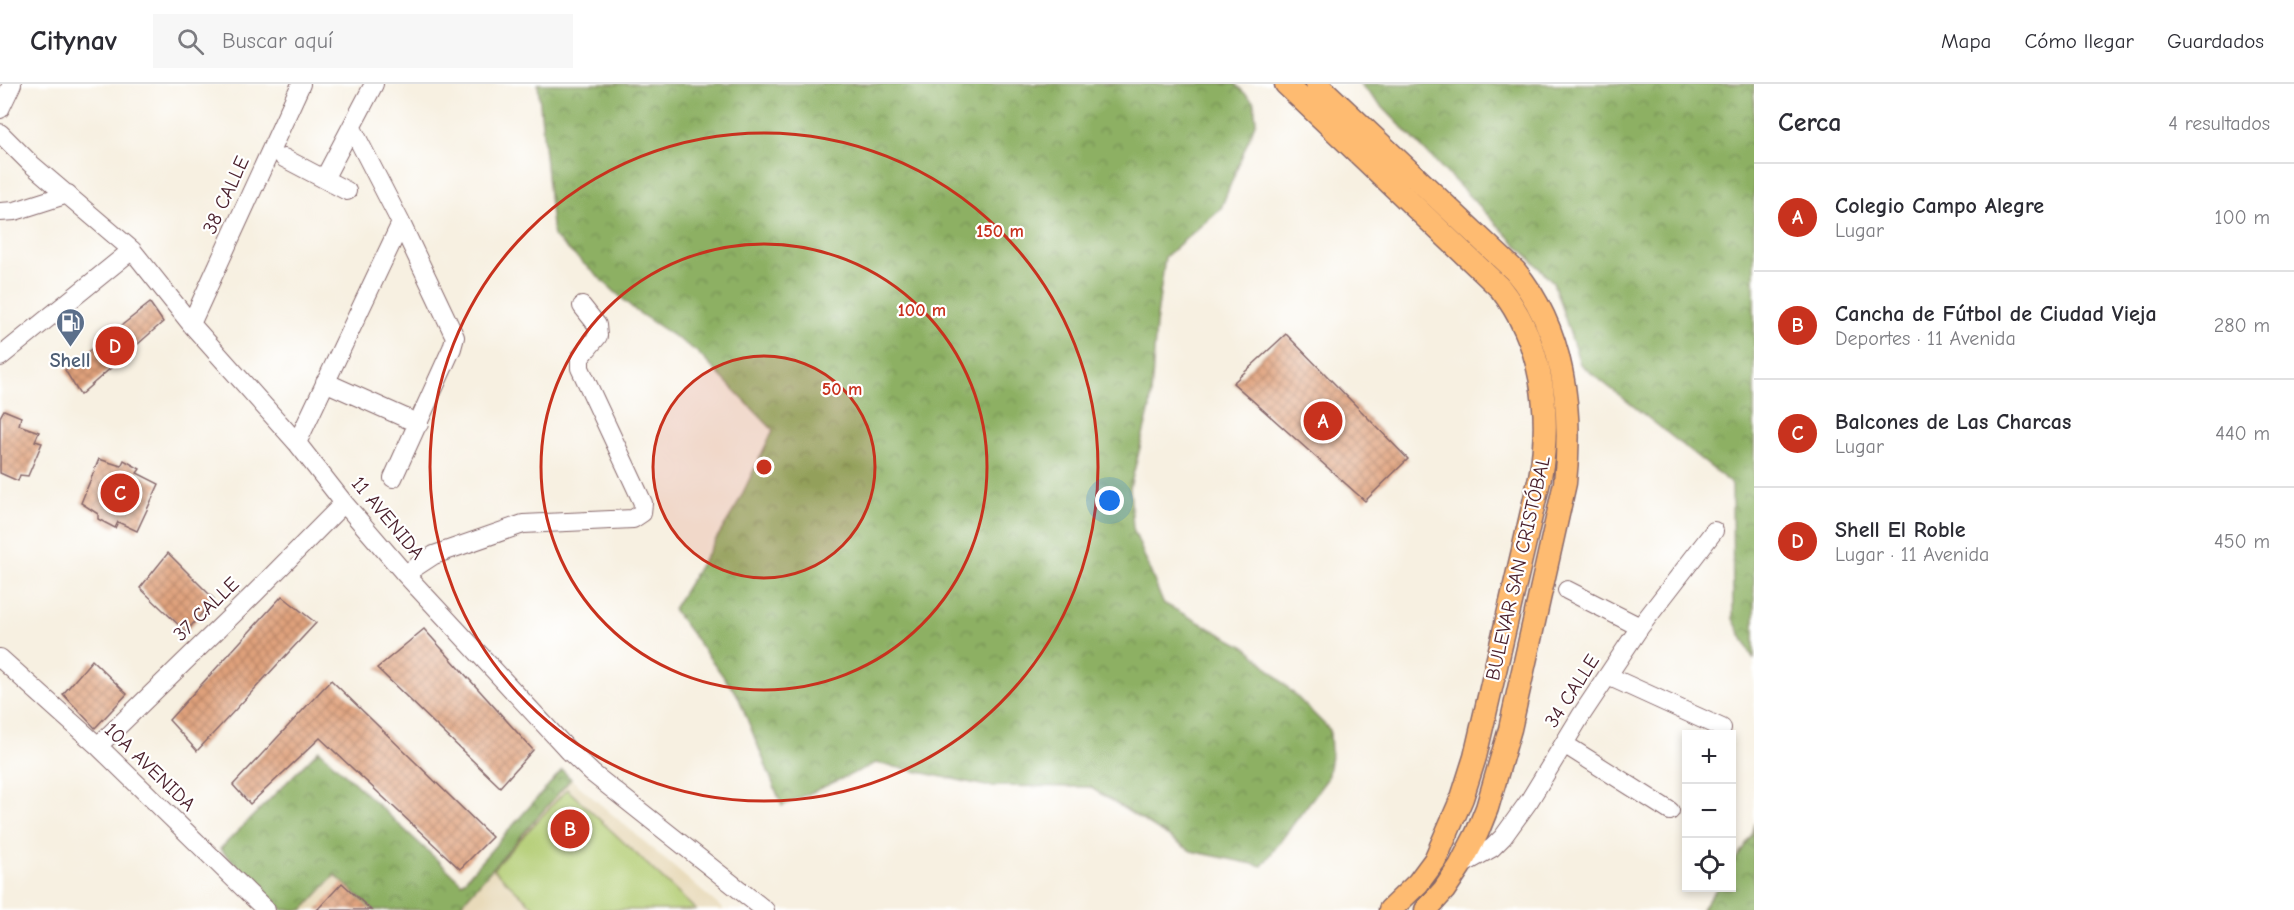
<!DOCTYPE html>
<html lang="es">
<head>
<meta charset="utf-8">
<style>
  body { margin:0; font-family:"Comic Neue",sans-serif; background:#f7f7f7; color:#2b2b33 }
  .controls { position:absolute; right:18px; bottom:18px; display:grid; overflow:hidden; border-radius:0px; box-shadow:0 3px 9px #0003 }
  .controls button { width:54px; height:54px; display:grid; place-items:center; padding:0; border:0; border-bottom:2px solid #e1e1e2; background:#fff; color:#2b2b33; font:30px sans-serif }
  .you { position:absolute; left:1110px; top:417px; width:21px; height:21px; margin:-15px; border:4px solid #fff; border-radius:50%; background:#1a73e8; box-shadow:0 0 0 9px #1a73e833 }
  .badge { display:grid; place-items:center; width:39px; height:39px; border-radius:50%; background:#c8321e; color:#fff; font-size:20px; font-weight:700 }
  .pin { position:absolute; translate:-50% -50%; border:3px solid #fff; box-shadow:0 2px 6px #0006 }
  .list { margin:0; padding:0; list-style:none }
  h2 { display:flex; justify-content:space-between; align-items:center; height:78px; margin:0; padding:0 24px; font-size:26px }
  h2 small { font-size:20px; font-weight:400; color:#7c7c81 }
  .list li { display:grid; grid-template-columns:39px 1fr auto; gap:18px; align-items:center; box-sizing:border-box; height:108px; padding:0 24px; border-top:2px solid #e1e1e2 }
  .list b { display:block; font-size:22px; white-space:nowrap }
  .list p { margin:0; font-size:20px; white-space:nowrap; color:#7c7c81 }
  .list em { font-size:20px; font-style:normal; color:#7c7c81 }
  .icon { flex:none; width:33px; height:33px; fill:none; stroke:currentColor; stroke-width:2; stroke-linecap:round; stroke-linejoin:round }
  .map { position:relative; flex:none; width:1754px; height:826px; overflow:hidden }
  header { display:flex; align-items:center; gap:36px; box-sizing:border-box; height:84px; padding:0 30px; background:#fff; border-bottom:2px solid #e1e1e2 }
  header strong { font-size:28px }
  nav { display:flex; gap:33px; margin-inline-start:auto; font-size:21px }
  .search { width:420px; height:54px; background:#f7f7f7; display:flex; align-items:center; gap:15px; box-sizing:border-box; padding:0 21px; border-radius:0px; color:#7c7c81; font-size:22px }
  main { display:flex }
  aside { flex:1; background:#fff }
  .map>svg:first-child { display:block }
  .built { fill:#e8daba }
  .grass { fill:#b2cc72; stroke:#7e764e; stroke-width:1.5 }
  .forest { fill:url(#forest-crowns); stroke:#6c6848; stroke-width:1.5 }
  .building { fill:url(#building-cross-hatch) }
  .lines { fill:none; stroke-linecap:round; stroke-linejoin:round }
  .minor-casing { stroke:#87686b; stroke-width:20 }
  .major-casing { stroke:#87686b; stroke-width:25 }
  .minor { stroke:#fff; stroke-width:18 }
  .major { stroke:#febb71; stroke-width:22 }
  .ring { fill:none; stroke:#c8321e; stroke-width:3 }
  .labels { text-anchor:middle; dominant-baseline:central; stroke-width:4.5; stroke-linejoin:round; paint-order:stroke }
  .street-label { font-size:20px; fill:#4a1f2b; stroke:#fff }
  .service-label { font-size:20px; font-weight:bold; fill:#4e5e75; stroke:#fff }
  .centre { fill:#c8321e; stroke:#fff; stroke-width:3 }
  .ring-label { font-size:18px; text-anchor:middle; font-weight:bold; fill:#c8321e; stroke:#fff; stroke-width:4.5; stroke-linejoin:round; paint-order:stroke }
</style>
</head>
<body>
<header>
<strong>Citynav</strong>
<div class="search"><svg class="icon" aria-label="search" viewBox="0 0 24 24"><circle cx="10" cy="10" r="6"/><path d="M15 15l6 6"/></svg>Buscar aquí</div>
<nav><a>Mapa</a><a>Cómo llegar</a><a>Guardados</a></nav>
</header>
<main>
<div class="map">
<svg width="1754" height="826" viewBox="0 0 1754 826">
  <defs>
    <pattern id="forest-crowns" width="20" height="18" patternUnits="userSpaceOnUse" patternTransform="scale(1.5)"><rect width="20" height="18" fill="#8db064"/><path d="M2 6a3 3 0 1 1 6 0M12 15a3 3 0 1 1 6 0" fill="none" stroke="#758f53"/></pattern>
    <pattern id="building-cross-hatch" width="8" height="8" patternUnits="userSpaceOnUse" patternTransform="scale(1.5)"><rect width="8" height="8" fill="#dfa17b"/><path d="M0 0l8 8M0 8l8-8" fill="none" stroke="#b78365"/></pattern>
  </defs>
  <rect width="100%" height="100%" fill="#fff"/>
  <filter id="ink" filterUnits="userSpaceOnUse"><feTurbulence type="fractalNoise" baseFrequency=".0167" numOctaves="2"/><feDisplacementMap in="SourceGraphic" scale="12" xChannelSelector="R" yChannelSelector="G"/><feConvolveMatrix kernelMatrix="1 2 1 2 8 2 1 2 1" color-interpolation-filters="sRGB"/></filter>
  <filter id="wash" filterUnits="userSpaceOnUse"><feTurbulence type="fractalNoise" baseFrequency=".008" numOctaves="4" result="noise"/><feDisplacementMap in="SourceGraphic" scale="24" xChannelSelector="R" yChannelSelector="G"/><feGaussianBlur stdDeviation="1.35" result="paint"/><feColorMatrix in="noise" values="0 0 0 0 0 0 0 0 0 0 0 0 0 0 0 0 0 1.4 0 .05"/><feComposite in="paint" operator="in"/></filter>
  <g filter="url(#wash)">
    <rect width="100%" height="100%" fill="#f7f0e1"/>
    <path class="built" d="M571,695L724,826H456Z
      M335,791L374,826H303Z"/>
    <path class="grass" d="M567,705L696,826H537L493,785Z"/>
    <path class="forest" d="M538,0H1235L1254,18L1256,37L1221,124L1165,173L1156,240L1150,324L1130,403L1133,444L1163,519L1249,565L1330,646L1331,672L1327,695L1262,782L1191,767L1090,703L986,702L876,679L782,722L738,612L673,525L736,423L773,346L696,267L636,227L553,152Z
      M1360,0H1754V576L1733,535L1732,400L1580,280L1553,198Z
      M319,666L462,799L562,686L571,695L456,826H374L335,791L303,826H283L220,765Z
      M1754,739V826H1701L1717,804H1732V781L1751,752Z"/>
    <g id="blocks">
      <path class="building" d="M150,219L163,238L80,311L65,286Z
        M1286,250L1408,375L1365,417L1233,299Z
        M4,326L21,333L19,341L39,348L35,357L42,359L28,392L20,391L18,397L0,389V333Z
        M99,375L121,382L124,376L140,385L137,389L159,400L137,447L118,438L115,444L98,435V430L81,419Z
        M168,469L214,515L186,548L140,504Z
        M282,512L316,539L197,667L169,636Z
        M424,545L533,666L500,703L377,584Z
        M92,576L127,610L95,644L63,610Z
        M331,596L492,753L460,785L320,654L250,720L233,701Z
        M342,799L371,826H317Z"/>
    </g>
  </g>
  <g filter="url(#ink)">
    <use href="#blocks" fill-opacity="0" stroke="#87686b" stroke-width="1.5"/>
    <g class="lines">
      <defs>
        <path id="minor" d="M0,25L12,0
          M352,44L401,139L455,253L452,264L393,394
          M0,49L31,80L132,166L191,240L297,359L344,419L405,490L568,666L592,689L765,826
          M284,74L347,107
          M324,95L374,0
          M0,128L15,127L68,110
          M191,240L301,0
          M0,273L132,166
          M325,298L419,340
          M297,359L401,139
          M405,490L434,471L523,440L633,435L642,429L643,419L580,284V274L598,252L597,241L582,222
          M1567,506L1640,543
          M0,574L98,662L266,826
          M1608,592L1722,644
          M1564,660L1670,727
          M98,662L255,509L344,419
          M1460,782L1492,764L1503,753L1529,717L1582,630L1640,543L1714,447"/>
        <path id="major" d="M1286,0L1500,204C1542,257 1552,329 1540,393L1475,673L1462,714L1435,776L1418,799L1390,826
          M1317,0L1515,187C1564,246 1573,325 1565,399L1510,645L1487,724L1477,749L1460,782L1444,806L1426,826"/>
      </defs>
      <use href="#minor" class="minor-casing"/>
      <use href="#major" class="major-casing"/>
      <use href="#minor" class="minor"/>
      <use href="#major" class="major"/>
    </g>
  </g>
  <circle cx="764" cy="383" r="111" fill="#c8321e" fill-opacity=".12"/>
  <g class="ring">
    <circle cx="764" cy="383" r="111"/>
    <circle cx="764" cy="383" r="223"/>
    <circle cx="764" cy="383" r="334"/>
  </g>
  <defs>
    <symbol id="fuel-pin" viewBox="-11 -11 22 30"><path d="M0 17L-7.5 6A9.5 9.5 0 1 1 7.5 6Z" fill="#5c6f8a" stroke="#fff"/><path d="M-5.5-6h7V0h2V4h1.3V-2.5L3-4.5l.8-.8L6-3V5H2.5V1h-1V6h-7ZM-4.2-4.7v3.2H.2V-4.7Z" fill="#fff"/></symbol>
  </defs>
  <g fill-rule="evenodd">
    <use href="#fuel-pin" x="54" y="222" width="33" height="45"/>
  </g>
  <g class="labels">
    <g class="street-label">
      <text transform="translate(226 111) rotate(-65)">38 CALLE</text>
      <text transform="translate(388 434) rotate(50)">11 AVENIDA</text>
      <text transform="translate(1518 484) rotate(-77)">BULEVAR SAN CRISTÓBAL</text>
      <text transform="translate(206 525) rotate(-44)">37 CALLE</text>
      <text transform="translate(1572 607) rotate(-57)">34 CALLE</text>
      <text transform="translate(150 683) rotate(44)">10A AVENIDA</text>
    </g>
    <g class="service-label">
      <text x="70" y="276">Shell</text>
    </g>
  </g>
  <circle cx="764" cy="383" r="9" class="centre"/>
  <g class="ring-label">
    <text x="1000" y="153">150 m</text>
    <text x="922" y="232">100 m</text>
    <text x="842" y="311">50 m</text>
  </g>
</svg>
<div class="controls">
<button>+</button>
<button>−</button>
<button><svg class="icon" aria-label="locate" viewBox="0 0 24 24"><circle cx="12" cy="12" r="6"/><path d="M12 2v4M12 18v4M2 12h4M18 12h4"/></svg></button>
</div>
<div class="you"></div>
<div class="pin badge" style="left:1323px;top:337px">A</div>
<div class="pin badge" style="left:570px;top:745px">B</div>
<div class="pin badge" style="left:120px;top:409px">C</div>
<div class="pin badge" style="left:115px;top:262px">D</div>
</div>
<aside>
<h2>Cerca<small>4 resultados</small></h2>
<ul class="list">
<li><span class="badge">A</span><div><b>Colegio Campo Alegre</b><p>Lugar</p></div><em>100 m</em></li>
<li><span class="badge">B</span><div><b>Cancha de Fútbol de Ciudad Vieja</b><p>Deportes · 11 Avenida</p></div><em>280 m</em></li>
<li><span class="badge">C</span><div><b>Balcones de Las Charcas</b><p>Lugar</p></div><em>440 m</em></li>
<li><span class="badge">D</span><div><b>Shell El Roble</b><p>Lugar · 11 Avenida</p></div><em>450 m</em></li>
</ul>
</aside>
</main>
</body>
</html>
